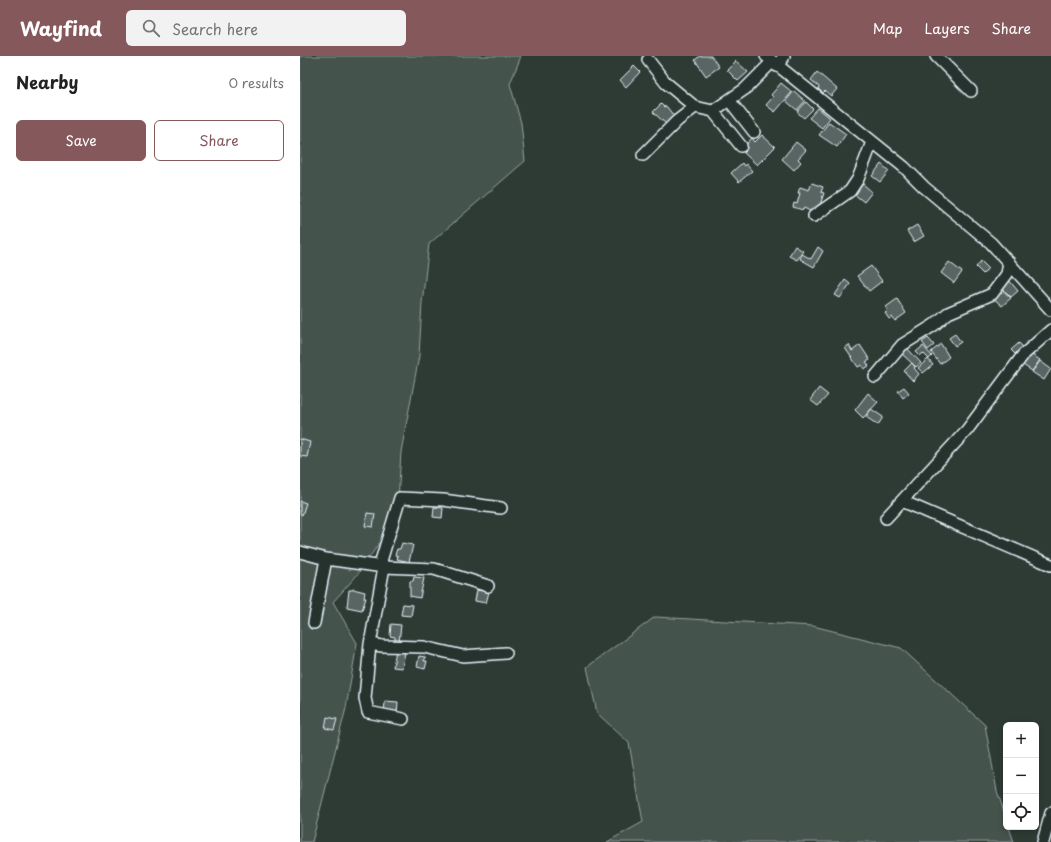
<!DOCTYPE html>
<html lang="en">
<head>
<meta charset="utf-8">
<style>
  body { margin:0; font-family:"Playpen Sans",sans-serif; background:#f2f2f2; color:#222 }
  .controls { position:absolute; right:12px; bottom:12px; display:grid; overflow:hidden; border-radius:6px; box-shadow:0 2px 6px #0003 }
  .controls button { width:36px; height:36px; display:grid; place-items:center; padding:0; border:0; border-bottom:1px solid #e0e0e0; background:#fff; color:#222; font:20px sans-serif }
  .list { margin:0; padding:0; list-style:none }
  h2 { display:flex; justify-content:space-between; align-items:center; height:52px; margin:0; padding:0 16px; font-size:17px }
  h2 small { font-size:13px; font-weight:400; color:#767676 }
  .actions { display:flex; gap:8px; padding:12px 16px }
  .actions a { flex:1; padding:9px 0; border:1px solid #85585c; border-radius:6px; text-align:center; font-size:14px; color:#85585c }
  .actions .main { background:#85585c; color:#fff }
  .icon { flex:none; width:22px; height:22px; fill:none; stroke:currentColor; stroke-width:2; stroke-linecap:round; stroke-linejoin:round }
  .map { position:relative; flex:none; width:751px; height:786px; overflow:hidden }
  header { display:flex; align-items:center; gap:24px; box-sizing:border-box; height:56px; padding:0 20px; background:#85585c; color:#fff }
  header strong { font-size:19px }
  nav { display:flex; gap:22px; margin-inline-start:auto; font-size:14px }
  .search { width:280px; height:36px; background:#f2f2f2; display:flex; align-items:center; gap:10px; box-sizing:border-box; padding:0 14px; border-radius:6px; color:#767676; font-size:15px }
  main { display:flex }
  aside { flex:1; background:#fff }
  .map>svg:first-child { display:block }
  .green { fill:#45524e; stroke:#96a2a3 }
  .building { fill:#596563; stroke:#e8f1f8 }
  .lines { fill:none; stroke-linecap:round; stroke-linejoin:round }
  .minor-casing { stroke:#e8f1f8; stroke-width:14 }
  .minor { stroke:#26332d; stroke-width:11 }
</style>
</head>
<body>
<header>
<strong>Wayfind</strong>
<div class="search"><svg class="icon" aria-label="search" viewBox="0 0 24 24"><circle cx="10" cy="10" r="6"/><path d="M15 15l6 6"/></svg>Search here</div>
<nav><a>Map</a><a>Layers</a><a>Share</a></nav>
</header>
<main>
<aside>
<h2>Nearby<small>0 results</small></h2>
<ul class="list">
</ul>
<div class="actions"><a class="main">Save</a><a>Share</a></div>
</aside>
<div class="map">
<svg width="751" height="786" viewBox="0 0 751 786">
  <rect width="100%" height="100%" fill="#2e3b35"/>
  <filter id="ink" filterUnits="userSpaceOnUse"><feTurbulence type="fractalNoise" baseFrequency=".025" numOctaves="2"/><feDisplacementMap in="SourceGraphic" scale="8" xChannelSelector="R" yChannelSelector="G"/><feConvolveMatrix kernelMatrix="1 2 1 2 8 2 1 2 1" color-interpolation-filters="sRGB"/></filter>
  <g filter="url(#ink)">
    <path class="green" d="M0,0H221L210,28L221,67L225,105L129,188L122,247L119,300L101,396L97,461L58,518L33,546L57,587L46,652L12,786H0Z
      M355,561L513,570L601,592L685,669L697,735L706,762V771H709L714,786H307L343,766L329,687L297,657L287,611Z"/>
    <path class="building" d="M400,0H411L419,11L406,20L395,4Z
      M436,5L448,16L438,25L427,14Z
      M334,10L340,16L326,31L320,24Z
      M517,16L537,33L531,40L525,35L523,37L518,33L519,31L511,24Z
      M481,27L492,36L475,56L466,49L473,41L471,39Z
      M494,35L505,45L497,54L486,45Z
      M506,46L513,53L504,62L497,56Z
      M361,48L364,51L366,50L374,60L366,68L353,56Z
      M518,52L530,62L522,72L509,62Z
      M529,66L546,78L537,91L519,79Z
      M462,79L475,91L457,109L444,97L446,95L443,92L452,82L455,86Z
      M496,86L506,94L498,103L501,106L494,114L482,103Z
      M442,107L444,110L446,108L452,115L439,126L431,117Z
      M581,108L589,115L580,126L572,120Z
      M512,127L523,131L521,136L524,137L520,149H518L514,157L504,152L503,154L493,151L494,147L497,148L500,137H498L500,131L509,134Z
      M563,128L572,136L564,146L554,138Z
      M617,169L624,180L614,186L607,175Z
      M495,190L503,195L497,204L489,200Z
      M518,191L523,195L514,211L500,203L502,198L511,203Z
      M681,205L688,212L683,218L676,211Z
      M649,206L662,216L654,227L641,217Z
      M571,210L582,225L569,235L557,220Z
      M708,223L718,235L711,241L700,230Z
      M545,224L550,228L540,242L535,239Z
      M699,231L711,242L702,250L691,240Z
      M597,243L606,257L595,265L592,261L589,263L585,257L588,255L586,251Z
      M655,278L661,286L655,290L649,282Z
      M628,282L634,289L628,294L622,286Z
      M719,287L723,291L715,298L711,294Z
      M641,288L649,301L640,308L631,296Z
      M549,289L552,295L560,289L570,304L566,306L569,310L564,313L562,309L558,311L545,292Z
      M623,290L632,300L629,303L623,297L620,300L616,296Z
      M606,291L621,307L616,311L602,298V295Z
      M731,298L740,304L732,315L723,309Z
      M628,303L633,309L623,317L618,312Z
      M740,305L751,313L744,324L732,316Z
      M612,307L615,311L614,312L619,318L613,325L604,315Z
      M604,331L609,337L603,342L598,335Z
      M519,332L528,339L518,350L510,344Z
      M568,337L578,346L563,362L555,354Z
      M571,353L583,361L578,369L566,361Z
      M0,383L10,386L7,401L0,400Z
      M0,445L6,447L2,459L0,458Z
      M134,451L143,452L142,462L133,461Z
      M67,457L75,458L73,471L65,470Z
      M102,487L113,489L109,506L97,503L98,500L95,499L97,493H100Z
      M114,521L124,522L120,542L110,540V525H113Z
      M53,533L65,536L64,542H66L62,554L47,551L49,534H53Z
      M177,534L189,536L186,547L175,545Z
      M103,548L113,549L111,560L101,559Z
      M91,568L101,569L99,586L95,585V581L90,580Z
      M96,594L105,596L102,612L93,611Z
      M119,600L125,601L124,605H127L125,613L117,611Z
      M85,645L98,646L97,658H84Z
      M27,661L37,663L34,674L25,672Z"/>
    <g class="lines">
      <defs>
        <path id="minor" d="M466,0L604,111L624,131L691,187L751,254
          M636,0L671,35
          M348,4L366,27L395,51L413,55
          M477,10L484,0
          M429,44L454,76
          M441,90L413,55L445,33L472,6
          M343,99L377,65L395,51
          M514,160L550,135L558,123L572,86
          M575,321L602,289L634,269L648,257L692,238L707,218L709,206
          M602,445L751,509
          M201,452L143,444L100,442L81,505L84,511L70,588L82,590L124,591L163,600L206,597
          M586,462L667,374L723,299L751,274
          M0,496L26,503L84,511L134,513L188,530
          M14,567L26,503
          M70,588L65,642L68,656L103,663
          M743,786L751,757"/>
      </defs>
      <use href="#minor" class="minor-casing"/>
      <use href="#minor" class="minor"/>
    </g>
  </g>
</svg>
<div class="controls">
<button>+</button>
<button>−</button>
<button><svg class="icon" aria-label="locate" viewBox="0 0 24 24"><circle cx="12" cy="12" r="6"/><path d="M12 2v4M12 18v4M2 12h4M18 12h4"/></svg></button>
</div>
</div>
</main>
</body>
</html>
